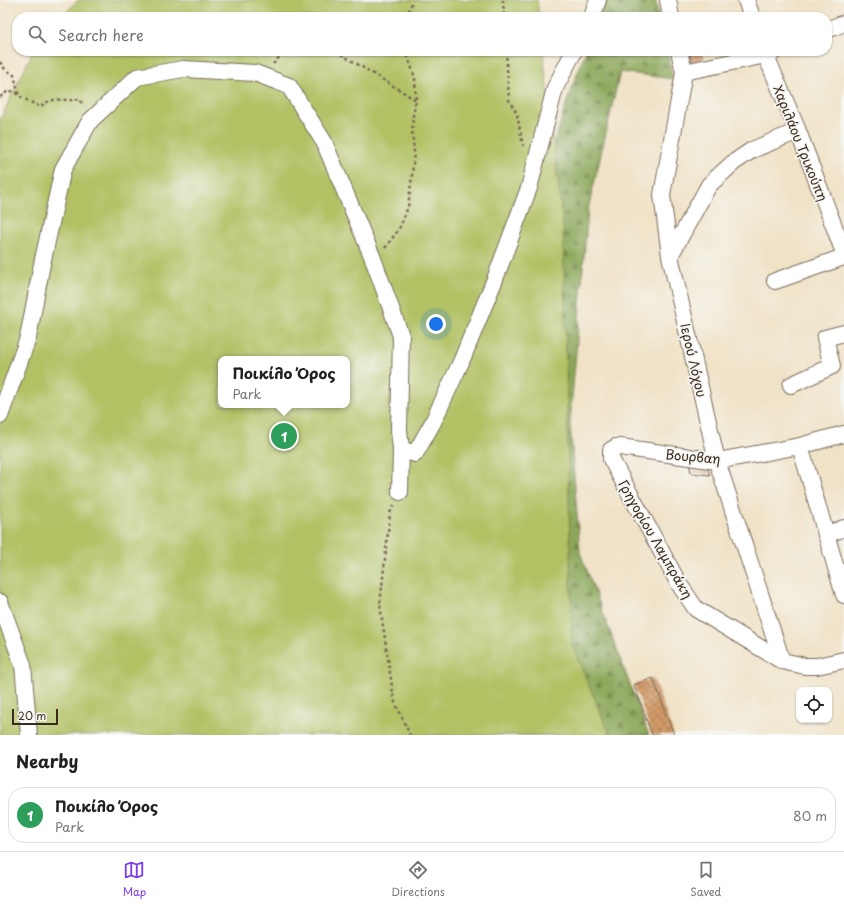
<!DOCTYPE html>
<html lang="en">
<head>
<meta charset="utf-8">
<style>
  body { margin:0; font-family:"Playpen Sans",sans-serif; background:#f2f2f2; color:#202124 }
  .controls { position:absolute; right:12px; bottom:12px; display:grid; overflow:hidden; border-radius:8px; box-shadow:0 1px 3px #0004 }
  .controls button { width:36px; height:36px; display:grid; place-items:center; padding:0; border:0; border-bottom:1px solid #e0e0e0; background:#fff; color:#202124; font:20px sans-serif }
  .scale { position:absolute; left:12px; bottom:10px; width:46px; box-sizing:border-box; padding-left:4px; border:2px solid #3b2a1e; border-top:0; font-size:11px; line-height:14px; white-space:nowrap; color:#3b2a1e; -webkit-text-stroke:3px #f6f6f2; paint-order:stroke }
  .you { position:absolute; left:436px; top:324px; width:14px; height:14px; margin:-10px; border:3px solid #fff; border-radius:50%; background:#1a73e8; box-shadow:0 0 0 6px #1a73e833 }
  .badge { display:grid; place-items:center; width:26px; height:26px; border-radius:50%; background:#7c3aed; color:#fff; font-size:13px; font-weight:700 }
  .pin { position:absolute; translate:-50% -50%; border:2px solid #fff; box-shadow:0 1px 4px #0006 }
  .popup { position:absolute; left:218px; top:356px; width:132px; height:52px; box-sizing:border-box; display:grid; place-content:center; border-radius:8px; background:#fff; filter:drop-shadow(0 1px 3px #0005); font-size:13px; white-space:nowrap; color:#757577 }
  .popup b { font-size:15px; color:#202124 }
  .popup::after { content:''; position:absolute; left:50%; top:100%; margin-left:-8px; border:8px solid transparent; border-top-color:#fff }
  .list { margin:0; padding:0; list-style:none }
  h2 { display:flex; justify-content:space-between; align-items:center; height:52px; margin:0; padding:0 16px; font-size:17px }
  h2 small { font-size:13px; font-weight:400; color:#757577 }
  .list li { display:grid; grid-template-columns:26px 1fr auto; gap:12px; align-items:center; box-sizing:border-box; height:56px; margin:0 8px 8px; padding:0 8px; border:1px solid #e0e0e0; border-radius:16px }
  .list b { display:block; font-size:15px; white-space:nowrap }
  .list p { margin:0; font-size:13px; white-space:nowrap; color:#757577 }
  .list em { font-size:13px; font-style:normal; color:#757577 }
  .icon { flex:none; width:22px; height:22px; fill:none; stroke:currentColor; stroke-width:2; stroke-linecap:round; stroke-linejoin:round }
  .map { position:relative; flex:none; width:844px; height:735px; overflow:hidden }
  .search { position:absolute; background:#fff; box-shadow:0 1px 3px #0004; left:12px; right:12px; top:12px; height:44px; display:flex; align-items:center; gap:10px; box-sizing:border-box; padding:0 14px; border-radius:16px; color:#757577; font-size:15px }
  .sheet { height:116px; background:#fff }
  nav { display:flex; justify-content:space-around; align-items:center; box-sizing:border-box; height:56px; border-top:1px solid #e0e0e0; background:#fff; font-size:11px; color:#757577 }
  nav a { display:grid; justify-items:center; gap:2px }
  nav .on { color:#7c3aed }
  .map>svg:first-child { display:block }
  .forest { fill:url(#forest-firs); stroke:#64683c }
  .green { fill:#b1c164; stroke:#767641; fill-rule:evenodd }
  .building { fill:url(#building-cross-hatch) }
  .lines { fill:none; stroke-linecap:round; stroke-linejoin:round }
  .minor-casing { stroke:#7a6a59; stroke-width:18 }
  .path { stroke:#7a6a59; stroke-width:2.5; stroke-dasharray:3 3; stroke-linecap:butt }
  .minor { stroke:#fff; stroke-width:16 }
  .labels { text-anchor:middle; dominant-baseline:central; stroke-width:3.5; stroke-linejoin:round; paint-order:stroke }
  .street-label { font-size:13px; fill:#3b2a1e; stroke:#f6f6f2 }
</style>
</head>
<body>
<div class="map">
<svg width="844" height="735" viewBox="0 0 844 735">
  <defs>
    <pattern id="forest-firs" width="22" height="20" patternUnits="userSpaceOnUse"><rect width="22" height="20" fill="#8ca75a"/><path d="M5 1l3.5 6h-7zM16 11l3.5 6h-7z" fill="#74884a"/></pattern>
    <pattern id="building-cross-hatch" width="8" height="8" patternUnits="userSpaceOnUse"><rect width="8" height="8" fill="#d19a68"/><path d="M0 0l8 8M0 8l8-8" fill="none" stroke="#ab7e55"/></pattern>
  </defs>
  <rect width="100%" height="100%" fill="#f6f6f2"/>
  <filter id="ink" filterUnits="userSpaceOnUse"><feTurbulence type="fractalNoise" baseFrequency=".025" numOctaves="2"/><feDisplacementMap in="SourceGraphic" scale="8" xChannelSelector="R" yChannelSelector="G"/><feConvolveMatrix kernelMatrix="1 2 1 2 8 2 1 2 1" color-interpolation-filters="sRGB"/></filter>
  <filter id="wash" filterUnits="userSpaceOnUse"><feTurbulence type="fractalNoise" baseFrequency=".012" numOctaves="4" result="noise"/><feDisplacementMap in="SourceGraphic" scale="16" xChannelSelector="R" yChannelSelector="G"/><feGaussianBlur stdDeviation="0.9" result="paint"/><feColorMatrix in="noise" values="0 0 0 0 0 0 0 0 0 0 0 0 0 0 0 0 0 1.4 0 .05"/><feComposite in="paint" operator="in"/></filter>
  <g filter="url(#wash)">
    <rect width="100%" height="100%" fill="#f0e2c6"/>
    <path class="forest" d="M605,0H655L659,17H599Z
      M586,51H667L673,79L620,72L588,210L570,423L580,552L649,735H419L533,210L568,98Z"/>
    <path class="green" d="M78,0H537L539,17H61Z
      M33,51H543L563,226L572,646L610,735H0V120ZM221,359H347V405H221Z"/>
    <g id="blocks">
      <path class="building" d="M694,51H701L703,60L691,62L690,52Z
        M688,458L705,462L710,475L691,473Z
        M653,678L674,735H652L634,685Z"/>
    </g>
  </g>
  <g filter="url(#ink)">
    <use href="#blocks" fill-opacity="0" stroke="#7a6a59" stroke-width="1"/>
    <g class="lines">
      <defs>
        <path id="minor" d="M668,0L671,17
          M746,0L752,17
          M592,17L598,0
          M827,30L844,23
          M679,51L684,72L662,195L670,256L717,461L782,661
          M764,51L798,131L844,253
          M684,72L766,55L775,51
          M670,256L709,185L733,163L752,150L798,131
          M775,281L844,257
          M791,385L832,366L825,338L844,333
          M0,416L28,338L42,264L63,169L90,121L137,77L183,69L255,73L289,86L324,142L372,256L401,336L399,431L401,449
          M844,434L800,446L717,461L620,447H616L611,450V459L679,584L696,609L782,661L805,666H817L844,660
          M800,446L844,595
          M400,492L401,449L415,454L432,424L461,362L495,279L529,188L555,88L574,51
          M826,535L844,528
          M0,602L23,665L29,735"/>
      </defs>
      <use href="#minor" class="minor-casing"/>
      <path class="path" d="M503,0L504,17
        M406,17L413,0
        M336,51L416,100
        M506,51L509,100L517,114L523,146
        M0,62L4,68L14,75L19,96
        M273,64L285,51
        M0,97L7,92L14,91L19,96L40,107C56,94 62,103 80,99L83,106
        M385,248L399,229L408,207L412,176L414,152L412,130L413,115L416,100L415,78L406,51
        M394,505L390,513L380,605L394,700L410,735"/>
      <use href="#minor" class="minor"/>
    </g>
  </g>
  <g class="labels">
    <g class="street-label">
      <text transform="translate(801 143) rotate(68)">Χαριλάου Τρικούπη</text>
      <text transform="translate(694 360) rotate(77)">Ιερού Λόχου</text>
      <text transform="translate(693 456) rotate(5)">Βουρβαη</text>
      <text transform="translate(656 539) rotate(60)">Γρηγορίου Λαμπράκη</text>
    </g>
  </g>
</svg>
<div class="controls">
<button><svg class="icon" aria-label="locate" viewBox="0 0 24 24"><circle cx="12" cy="12" r="6"/><path d="M12 2v4M12 18v4M2 12h4M18 12h4"/></svg></button>
</div>
<div class="scale">20 m</div>
<div class="you"></div>
<div class="pin badge" style="left:284px;top:436px;background:#2e9e5b">1</div>
<div class="popup"><b>Ποικίλο Όρος</b>Park</div>
<div class="search"><svg class="icon" aria-label="search" viewBox="0 0 24 24"><circle cx="10" cy="10" r="6"/><path d="M15 15l6 6"/></svg>Search here</div>
</div>
<section class="sheet">
<h2>Nearby<small></small></h2>
<ul class="list">
<li><span class="badge" style="background:#2e9e5b">1</span><div><b>Ποικίλο Όρος</b><p>Park</p></div><em>80 m</em></li>
</ul>
</section>
<nav>
<a class="on"><svg class="icon" aria-label="map" viewBox="0 0 24 24"><path d="M3 6l6-2 6 2 6-2v14l-6 2-6-2-6 2zM9 4v14M15 6v14"/></svg>Map</a>
<a><svg class="icon" aria-label="directions" viewBox="0 0 24 24"><path d="M12 3l9 9-9 9-9-9zM9 14v-3h6M13 9l2 2-2 2"/></svg>Directions</a>
<a><svg class="icon" aria-label="saved" viewBox="0 0 24 24"><path d="M7 4h10v16l-5-4-5 4z"/></svg>Saved</a>
</nav>
</body>
</html>
